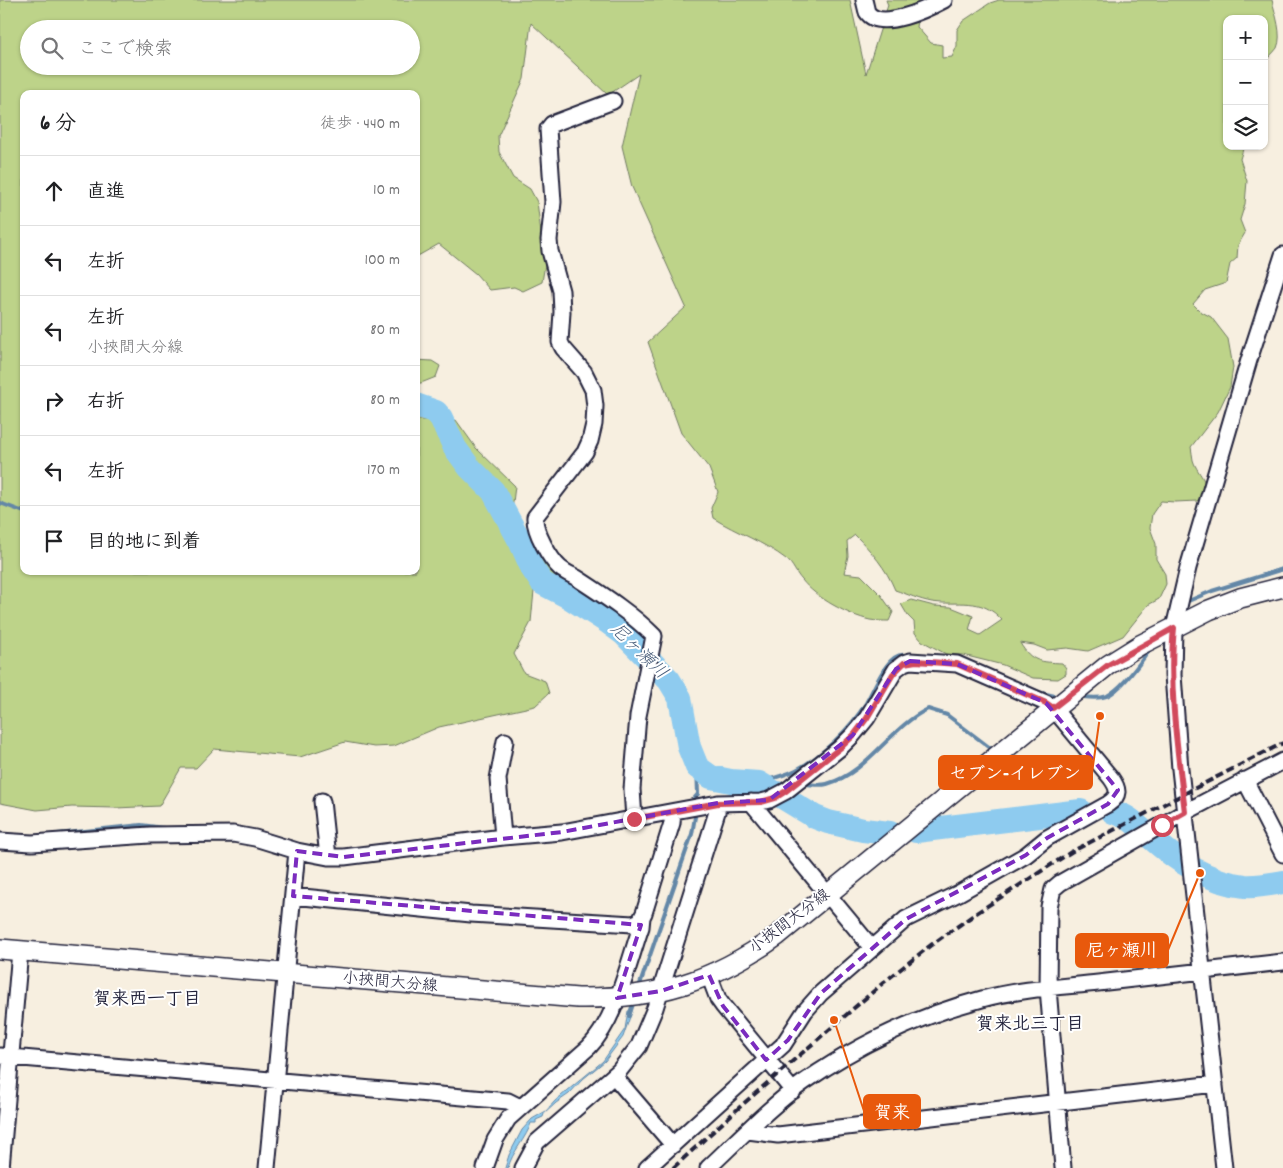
<!DOCTYPE html>
<html lang="ja">
<head>
<meta charset="utf-8">
<style>
  body { margin:0; font-family:Dekko,"Klee One",sans-serif; background:#f2f2f2; color:#202124 }
  .controls { position:absolute; right:15px; top:15px; display:grid; overflow:hidden; border-radius:10px; box-shadow:0 1px 4px #0004 }
  .controls button { width:45px; height:45px; display:grid; place-items:center; padding:0; border:0; border-bottom:1px solid #e0e0e0; background:#fff; color:#202124; font:25px sans-serif }
  .stop { position:absolute; width:15px; height:15px; margin:-11px; border:4px solid #d1495b; border-radius:50%; background:#fff }
  .stop.end { background:#d1495b; border-color:#fff; box-shadow:0 1px 5px #0008 }
  .list { margin:0; padding:0; list-style:none }
  h2 { display:flex; justify-content:space-between; align-items:center; height:65px; margin:0; padding:0 20px; font-size:21px }
  h2 small { font-size:16px; font-weight:400; color:#757577 }
  .list li { display:grid; grid-template-columns:32px 1fr auto; gap:15px; align-items:center; box-sizing:border-box; height:70px; padding:0 20px; border-top:1px solid #e0e0e0 }
  .list b { display:block; font-size:19px; white-space:nowrap }
  .list p { margin:0; font-size:16px; white-space:nowrap; color:#757577 }
  .list em { font-size:16px; font-style:normal; color:#757577 }
  .icon { flex:none; width:28px; height:28px; fill:none; stroke:currentColor; stroke-width:2; stroke-linecap:round; stroke-linejoin:round }
  .map { position:relative; flex:none; width:1283px; height:1168px; overflow:hidden }
  .search { position:absolute; background:#fff; box-shadow:0 1px 4px #0004; left:20px; top:20px; width:400px; height:55px; display:flex; align-items:center; gap:12px; box-sizing:border-box; padding:0 18px; border-radius:28px; color:#757577; font-size:19px }
  .panel { position:absolute; background:#fff; box-shadow:0 1px 4px #0004; left:20px; top:90px; width:400px; height:485px; border-radius:10px }
  .map>svg:first-child { display:block }
  .green { fill:#bdd389; stroke:#707a62; fill-rule:evenodd }
  .water { fill:#8ecbef; stroke:#6387a7 }
  .lines { fill:none; stroke-linecap:round; stroke-linejoin:round }
  .stream { stroke:#6387a7; stroke-width:4 }
  .river { stroke:#8ecbef; stroke-width:24 }
  .minor-casing { stroke:#22223b; stroke-width:19 }
  .major-casing { stroke:#22223b; stroke-width:22 }
  .minor { stroke:#fff; stroke-width:15 }
  .major { stroke:#fff; stroke-width:19 }
  .rail { stroke:#22223b; stroke-width:4; stroke-dasharray:8 4; stroke-linecap:butt }
  .route { stroke:#d1495b; stroke-width:6 }
  .marked { fill:none; stroke:#7b2cbf; stroke-width:4; stroke-dasharray:10 6; stroke-linejoin:round }
  .labels { text-anchor:middle; dominant-baseline:central; stroke-width:4; stroke-linejoin:round; paint-order:stroke }
  .street-label { font-size:16px; fill:#22223b; stroke:#fff }
  .water-label { font-size:18px; font-style:italic; fill:#485d7a; stroke:#fff }
  .neighbourhood-label { font-size:18px; font-weight:bold; fill:#22223b; stroke:#fff }
  .leader { fill:none; stroke:#e8590c; stroke-width:2 }
  .callout-dot { fill:#e8590c; stroke:#fff; stroke-width:2 }
  .callout { fill:#e8590c; stroke:#e8590c; stroke-width:2 }
  .callout-label { font-size:18px; text-anchor:middle; font-weight:bold; fill:#fff }
</style>
</head>
<body>
<div class="map">
<svg width="1283" height="1168" viewBox="0 0 1283 1168">
  <rect width="100%" height="100%" fill="#f7efe0"/>
  <filter id="ink" filterUnits="userSpaceOnUse"><feTurbulence type="fractalNoise" baseFrequency=".02" numOctaves="2"/><feDisplacementMap in="SourceGraphic" scale="10" xChannelSelector="R" yChannelSelector="G"/><feConvolveMatrix kernelMatrix="1 2 1 2 8 2 1 2 1" color-interpolation-filters="sRGB"/></filter>
  <g filter="url(#ink)">
    <path class="green" d="M0,0H850L866,74L888,5L886,0H931L920,9L917,27L931,43L942,45V58L952,57L957,46V30L963,21L990,3L999,0H1272C1275,14 1283,35 1277,48C1273,54 1267,57 1264,64V19H1227V146H1244L1240,159L1247,181L1245,204L1240,220L1245,233L1238,245L1237,258L1230,264L1226,283L1205,290L1193,304L1200,311L1211,317L1228,339L1233,367L1230,387L1218,412L1191,447C1192,451 1192,456 1193,460C1198,477 1215,483 1197,501L1175,502L1161,501L1152,514L1150,528L1156,544V559L1165,574L1166,584L1159,599L1148,605L1123,636L1088,651L1067,648L1047,650L1034,645L1020,643C1031,662 1041,662 1062,663L1066,668V674L1058,679L1033,678L1003,665L963,655L946,654L922,641L915,633L914,622L908,616L901,604L911,600L934,606L951,607L973,616L969,630L980,635L1002,620C981,596 959,606 932,602C920,600 907,594 895,590C886,568 872,552 855,535L847,541L848,556L844,573L861,575L881,595L893,612L889,621C883,621 876,621 870,620C848,615 816,598 802,580C796,574 793,564 786,559C764,542 737,533 713,518L711,508L718,492L709,468L681,433L648,342L686,307L632,187L622,146L639,74L608,95L531,23L524,79L498,136L499,152L513,178L530,189L537,202L545,264L542,282L523,291L514,287L490,290L476,274L439,244L416,257V94H24V571H416V420H456L476,448L515,486L509,535L567,579L574,590L562,593L534,591L531,622L514,654L524,673L545,681L549,693L535,706L439,727L394,746L374,747L345,742L300,757L214,749L196,768H181L159,806L116,808L72,807L37,810L0,803ZM29,29H411V66H29Z
      M416,360L432,361L440,366L436,377L421,383H416Z"/>
    <path class="water" d="M628,1011H632L623,1037L605,1061L583,1079L569,1094L556,1103L544,1114L543,1117L536,1120V1123H531C527,1137 512,1152 508,1168H505L509,1155L522,1130L532,1119L546,1111L555,1101L603,1061L625,1029Z"/>
    <g class="lines">
      <path class="stream" d="M0,503L24,512
        M1186,602L1212,591L1283,569
        M1037,692L1055,696
        M1083,697C1091,698 1099,699 1107,696C1121,689 1141,662 1150,649
        M1007,758L1038,768
        M763,781C774,778 786,775 796,770C821,757 852,727 866,703C874,690 887,652 905,655
        M759,783L787,784
        M804,784C811,784 820,786 827,784C869,772 890,727 928,709L947,715L989,747
        M691,802L698,794L697,767
        M201,827H229
        M57,834L141,825L164,828
        M397,843L460,835
        M639,987L692,834L696,811
        M629,1016L634,1001"/>
      <path class="river" d="M416,405L436,412L441,418L455,448L469,467L493,491L520,541L532,568L542,583L567,596L609,623L624,634L669,680L680,698L689,747L697,767L711,777L731,781L759,783L815,817L828,822L863,830L890,833
        M1113,812C1130,816 1137,826 1150,837C1177,861 1208,882 1245,886C1257,887 1271,884 1283,882
        M916,831L1081,811"/>
      <defs>
        <path id="minor" d="M864,0C865,3 866,9 867,12C880,32 929,8 944,0
          M613,101L552,124L548,129L553,202L549,240L550,251L561,291L562,312L560,342L563,348L584,372L593,390L595,406L594,424L590,441L585,452L535,517C534,531 550,559 560,568C566,573 574,576 580,580C606,597 632,614 654,636L638,716L632,789L634,819
          M1245,780L1283,854
          M322,801L328,857
          M751,802L872,948
          M503,837L498,779L505,741
          M0,841L32,843L150,835L233,834L255,838L297,851L328,857H344L503,837L562,832L718,803L761,802L769,800L786,791L840,748L853,735L867,718L896,669L904,663L910,661L957,664L1046,703L1053,708L1111,778C1119,789 1120,796 1108,804L1047,838L1026,855L959,893L906,919L821,993L805,1011L783,1045L647,1168
          M293,896L471,914L633,924L640,921L644,913L672,823L673,812
          M709,975L718,999L723,1006L793,1091
          M0,1056L508,1101L520,1107
          M614,1076L673,1145
          M748,1131L778,1135L1215,1084
          M1,1168L20,951
          M267,1168L297,851
          M485,1168L495,1140L508,1119L589,1047C616,1020 628,964 641,927L642,917
          M523,1168L537,1142L619,1071L639,1046L655,1008L717,812L718,803
          M708,1168C739,1139 769,1107 804,1082C859,1044 918,1016 982,999C1020,989 1060,987 1098,983C1160,976 1221,969 1283,962
          M1063,1168L1048,988L1049,907L1053,889L1060,883L1178,816L1283,761
          M1224,1168L1180,769L1173,675L1174,628L1188,568L1249,360L1283,255"/>
        <path id="major" d="M0,949L578,998C656,999 712,982 777,936L1108,665L1140,645L1209,610L1240,598L1283,587"/>
      </defs>
      <use href="#minor" class="minor-casing"/>
      <use href="#major" class="major-casing"/>
      <use href="#minor" class="minor"/>
      <use href="#major" class="major"/>
      <path class="rail" d="M673,1168L742,1105L883,983L931,945L978,912L1071,852L1283,743"/>
    </g>
  </g>
  <g class="lines" filter="url(#ink)">
    <path class="route" d="M634,819L718,803L761,802L775,798L786,791L840,748L854,735L867,718L893,674L904,663L916,661L957,664L1046,703L1053,708L1108,665L1174,628C1168,687 1178,753 1185,812L1162,825"/>
  </g>
  <path class="marked" d="M910,661L957,664L1046,703L1118,790L1108,804L1047,838L1026,855L906,919L821,993L788,1040L766,1060L723,1006L709,975L661,991L617,998L641,925L293,896L297,851L344,857L562,832L718,803L769,800L853,735L896,669Z"/>
  <g class="labels">
    <g class="street-label">
      <text transform="translate(790 922) rotate(-37)">小挾間大分線</text>
      <text transform="translate(390 983) rotate(5)">小挾間大分線</text>
    </g>
    <g class="water-label">
      <text transform="translate(638 652) rotate(44)">尼ヶ瀬川</text>
    </g>
    <g class="neighbourhood-label">
      <text x="147" y="1000">賀来西一丁目</text>
      <text x="1030" y="1025">賀来北三丁目</text>
    </g>
  </g>
  <path class="leader" d="M1100 716L1092 773M1200 873L1168 950M834 1020L864 1111"/>
  <g class="callout-dot">
    <circle cx="1100" cy="716" r="5"/>
    <circle cx="1200" cy="873" r="5"/>
    <circle cx="834" cy="1020" r="5"/>
  </g>
  <g class="callout">
    <rect x="939" y="756" width="153" height="33" rx="5"/>
    <rect x="1076" y="934" width="92" height="33" rx="5"/>
    <rect x="864" y="1095" width="56" height="33" rx="5"/>
  </g>
  <g class="callout-label">
    <text x="1015" y="779">セブン-イレブン</text>
    <text x="1122" y="956">尼ヶ瀬川</text>
    <text x="892" y="1118">賀来</text>
  </g>
</svg>
<div class="controls">
<button>+</button>
<button>−</button>
<button><svg class="icon" aria-label="layers" viewBox="0 0 24 24"><path d="M12 4l9 5-9 5-9-5zM3 14l9 5 9-5"/></svg></button>
</div>
<div class="stop" style="left:1162px;top:825px"></div>
<div class="stop end" style="left:634px;top:819px"></div>
<div class="search"><svg class="icon" aria-label="search" viewBox="0 0 24 24"><circle cx="10" cy="10" r="6"/><path d="M15 15l6 6"/></svg>ここで検索</div>
<section class="panel">
<h2>6 分<small>徒歩 · 440 m</small></h2>
<ul class="list">
<li><svg class="icon" aria-label="ahead" viewBox="0 0 24 24"><path d="M12 20V5M6 11l6-6 6 6"/></svg><div><b>直進</b></div><em>10 m</em></li>
<li><svg class="icon" aria-label="left" viewBox="0 0 24 24"><path d="M17 20v-9H6M10 6l-5 5 5 5"/></svg><div><b>左折</b></div><em>100 m</em></li>
<li><svg class="icon" aria-label="left" viewBox="0 0 24 24"><path d="M17 20v-9H6M10 6l-5 5 5 5"/></svg><div><b>左折</b><p>小挾間大分線</p></div><em>80 m</em></li>
<li><svg class="icon" aria-label="right" viewBox="0 0 24 24"><path d="M7 20v-9h11M14 6l5 5-5 5"/></svg><div><b>右折</b></div><em>80 m</em></li>
<li><svg class="icon" aria-label="left" viewBox="0 0 24 24"><path d="M17 20v-9H6M10 6l-5 5 5 5"/></svg><div><b>左折</b></div><em>170 m</em></li>
<li><svg class="icon" aria-label="arrive" viewBox="0 0 24 24"><path d="M6 21V4h12l-3 4 3 4H6"/></svg><div><b>目的地に到着</b></div></li>
</ul>
</section>
</div>
</body>
</html>
